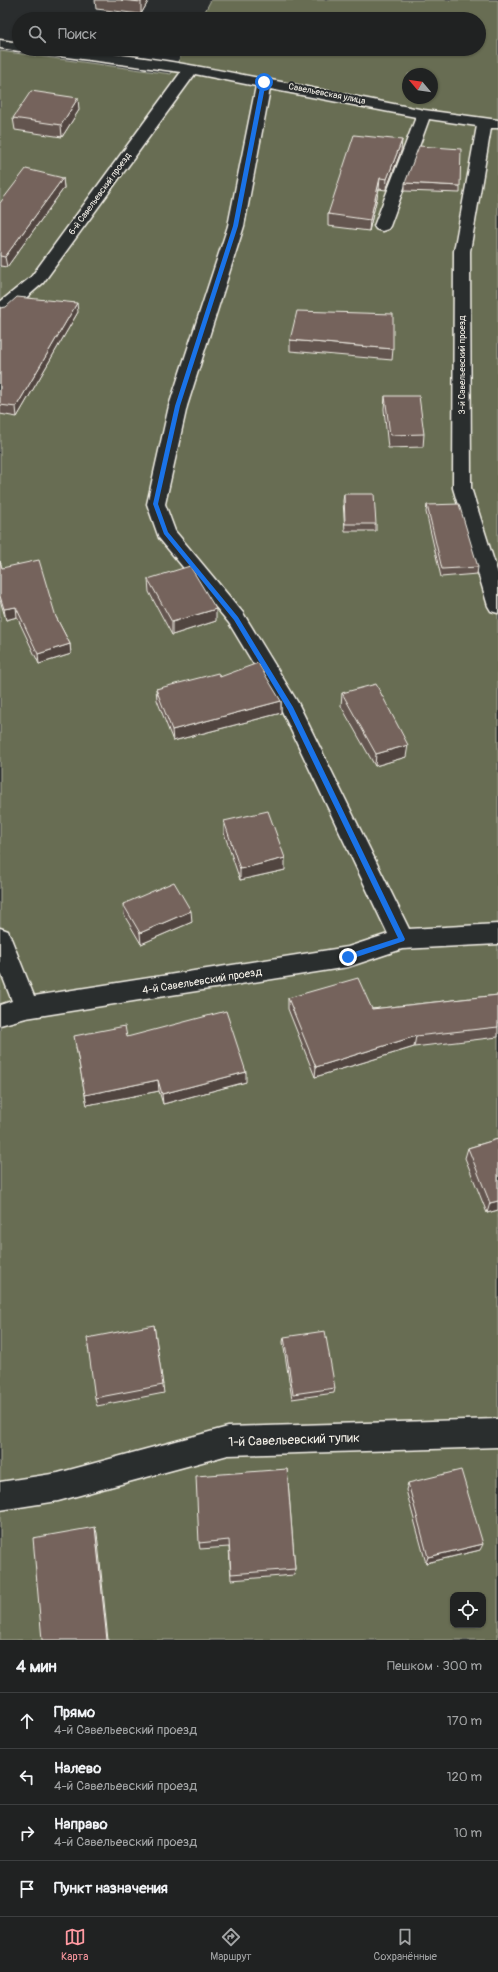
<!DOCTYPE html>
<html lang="ru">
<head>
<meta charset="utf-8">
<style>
  body { margin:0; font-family:Pangolin,sans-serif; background:#282a2a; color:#f1f3f6 }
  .controls { position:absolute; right:12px; bottom:12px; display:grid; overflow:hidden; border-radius:8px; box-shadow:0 1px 3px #0004 }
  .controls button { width:36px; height:36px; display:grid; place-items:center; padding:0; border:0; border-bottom:1px solid #3d3f40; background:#202222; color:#f1f3f6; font:20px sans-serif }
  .compass { position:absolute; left:402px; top:68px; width:36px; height:36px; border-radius:50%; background:#202222; box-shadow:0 1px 3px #0004; rotate:299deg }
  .stop { position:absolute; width:12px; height:12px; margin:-9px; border:3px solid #1a73e8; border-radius:50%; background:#fff }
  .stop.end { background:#1a73e8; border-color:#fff; box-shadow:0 1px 4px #0008 }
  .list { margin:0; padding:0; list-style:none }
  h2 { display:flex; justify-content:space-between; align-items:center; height:52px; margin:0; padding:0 16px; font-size:17px }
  h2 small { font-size:13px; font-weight:400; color:#a2a4a5 }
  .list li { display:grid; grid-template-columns:26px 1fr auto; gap:12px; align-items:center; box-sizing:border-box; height:56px; padding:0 16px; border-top:1px solid #3d3f40 }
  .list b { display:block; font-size:15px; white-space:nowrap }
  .list p { margin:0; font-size:13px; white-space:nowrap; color:#a2a4a5 }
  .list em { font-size:13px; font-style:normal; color:#a2a4a5 }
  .icon { flex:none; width:22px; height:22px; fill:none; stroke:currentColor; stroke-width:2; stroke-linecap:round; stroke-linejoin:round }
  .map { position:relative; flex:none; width:498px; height:1640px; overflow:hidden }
  .search { position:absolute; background:#202222; box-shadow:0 1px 3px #0004; left:12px; right:12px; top:12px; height:44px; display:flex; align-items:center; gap:10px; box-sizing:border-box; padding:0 14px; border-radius:22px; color:#a2a4a5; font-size:15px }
  .sheet { height:276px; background:#202222 }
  nav { display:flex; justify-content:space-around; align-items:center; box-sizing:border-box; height:56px; border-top:1px solid #3d3f40; background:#202222; font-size:11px; color:#a2a4a5 }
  nav a { display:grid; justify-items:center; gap:2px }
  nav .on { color:#ff9aa2 }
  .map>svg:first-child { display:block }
  .green { fill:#676d53; stroke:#aeaf9e; fill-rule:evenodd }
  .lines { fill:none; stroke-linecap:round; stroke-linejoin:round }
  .minor-casing { stroke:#f4f1e8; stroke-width:3 }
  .minor { fill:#2a2d2e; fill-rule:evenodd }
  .wall { fill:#64554f; stroke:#f4f1e8 }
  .shaded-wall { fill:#514540; stroke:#f4f1e8 }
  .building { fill:#74635c; stroke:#f4f1e8 }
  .route { fill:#1a73e8 }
  .labels { text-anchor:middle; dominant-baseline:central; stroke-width:4; stroke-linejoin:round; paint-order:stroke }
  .far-street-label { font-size:9px; fill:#f4f1e8; stroke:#2a2d2e }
  .street-label { font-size:11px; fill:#f4f1e8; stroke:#2a2d2e }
  .near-street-label { font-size:13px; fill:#f4f1e8; stroke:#2a2d2e }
</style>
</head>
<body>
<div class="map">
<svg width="498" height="1640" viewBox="0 0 498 1640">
  <rect width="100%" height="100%" fill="#2a2d2e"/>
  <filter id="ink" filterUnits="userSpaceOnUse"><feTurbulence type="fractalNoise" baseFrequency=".025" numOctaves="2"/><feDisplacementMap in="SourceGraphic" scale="8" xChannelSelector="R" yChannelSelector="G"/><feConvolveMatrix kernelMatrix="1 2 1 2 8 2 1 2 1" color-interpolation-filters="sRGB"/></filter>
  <g filter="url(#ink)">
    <path class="green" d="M211,0H498V1640H0V51L171,74L185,49H479V19H201ZM408,74H432V98H408ZM453,1595H483V1625H453Z"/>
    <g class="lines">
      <defs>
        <path id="minor" d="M0,40L19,43V49H25L19,51L0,48Z
          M29,49C106,49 184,63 259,78L264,77L271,80L424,110L498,120V128H491L470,251L471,488L498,574V613L491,611L488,606L453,488L454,251L477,126L429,119L390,226L388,229L382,231L376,229L374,226L416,117L270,89L244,226L187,406L165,504L175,531L243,613L298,703L409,929L498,924V944L402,949L348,967L26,1018L0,1025V1005L12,1001L0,970V928L8,931L34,996L348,947L388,934L282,711L229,623L159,538L147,504L169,406L228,226L256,86L195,74L43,283L6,315L0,316V302L31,277L181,72L36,53L31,52Z
          M498,1419V1447L228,1455L58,1501L0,1510V1482L58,1473L228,1427Z"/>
      </defs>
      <use href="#minor" class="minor-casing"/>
      <use href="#minor" class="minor"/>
    </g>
    <path class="wall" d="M95,0H149L141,14L96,9Z
      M79,110L62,137L15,130L13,118Z
      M401,151L386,190L379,189L369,231L328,226V214Z
      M63,178L64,188L7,267L0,266V203Z
      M405,183L460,186V193L405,191Z
      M0,308L78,312L17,417L0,414Z
      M290,340L393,349L392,360L290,351Z
      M385,396L424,434L423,447L388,448L384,409Z
      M344,494L376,524V531H345L343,501Z
      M427,505L478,567L477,574L441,577L426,512Z
      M0,561L2,568L56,617L70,644L71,654L39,664L17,617L6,620L0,600Z
      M148,579L216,621L172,635L149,592Z
      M220,677L281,701V713L173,741L157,700L156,689Z
      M342,693L406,757L375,766L341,706Z
      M224,821L285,870L240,880L224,833Z
      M123,904L192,922L141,944L124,915Z
      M498,995V1037L414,1047L315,1077L288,1009V998L372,1009Z
      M127,1037L246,1082L163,1104L159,1091L87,1105L76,1047Z
      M498,1139V1210L487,1213L465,1158L468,1148Z
      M154,1325L164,1393L97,1406L95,1398Z
      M284,1337L335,1388L334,1393L292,1399L283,1342Z
      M287,1469L295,1569L294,1575L231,1580L229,1547L200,1549L199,1543Z
      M408,1483L480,1550L426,1563L406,1490Z"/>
    <path class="shaded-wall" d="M142,0H149L141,14V2Z
      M78,98L79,110L62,137L61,125Z
      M402,140L401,151L386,190L387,179Z
      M63,178L64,188L7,267L5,257Z
      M380,178L379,189L369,231L370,220Z
      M77,303L78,312L17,417L16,407Z
      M16,607L17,617L6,620L4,609Z
      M216,609V621L172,635V622Z
      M70,644L71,654L39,664L38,654Z
      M281,701V713L173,741L172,730Z
      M408,745L406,757L375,766L376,754Z
      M285,858V870L240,880V869Z
      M191,911L192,922L141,944L140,933Z
      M416,1036L414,1047L315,1077L316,1067Z
      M246,1072V1082L163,1104L162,1094Z
      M158,1080L159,1091L87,1105L85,1095Z
      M498,1201V1210L487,1213L490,1203Z
      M95,1527L97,1533L108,1640H107Z
      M483,1544L480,1550L426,1563L428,1557Z"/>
    <path class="building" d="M121,0H142L141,2Z
      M31,91L78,98L61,125L13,118Z
      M354,135L402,140L387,179L380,178L370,220L328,214Z
      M419,146L461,149L460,186L405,183Z
      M26,169L63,178L5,257L0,256V203Z
      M17,297L77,303L16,407L0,405V308L6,307Z
      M297,311L393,314V349L290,340Z
      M385,396H419L424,434L390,435Z
      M344,494H374L376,524H345Z
      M459,504L478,567L442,569L427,505Z
      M39,560L56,617L70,644L38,654L16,607L4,609L0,596V561L2,568Z
      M190,566L216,609L172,622L148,579Z
      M258,663L281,701L172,730L156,689L218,673L220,677Z
      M376,684L408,745L376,754L342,693Z
      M268,811L285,858L240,869L224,821Z
      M174,882L191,911L140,933L123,904Z
      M358,978L372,1009L498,995V1027L416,1036L316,1067L288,998Z
      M226,1011L246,1072L162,1094L158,1080L85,1095L74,1036L125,1026L127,1037Z
      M498,1139V1201L490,1203L468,1148Z
      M154,1325L163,1385L95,1398L87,1338Z
      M325,1331L335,1388L293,1394L284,1337Z
      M287,1469L295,1569L231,1574L229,1540L199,1543L196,1476Z
      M461,1470L483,1544L428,1557L408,1483Z
      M95,1527L107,1640H42L33,1538Z"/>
  </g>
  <path class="route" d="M264,80L266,82L238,226L180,406L158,504L168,532L238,617L293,707L405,939L404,941L348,960L345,959V955L398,938L288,710L234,620L164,534L153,504L175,406L233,226L261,82Z"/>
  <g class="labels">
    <g class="far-street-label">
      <text transform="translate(327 94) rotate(11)">Савельевская улица</text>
      <text transform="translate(100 194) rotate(-54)">6-й Савельевский проезд</text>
      <text transform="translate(462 365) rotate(-90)">3-й Савельевский проезд</text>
    </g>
    <g class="street-label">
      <text transform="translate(202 981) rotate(-9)">4-й Савельевский проезд</text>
    </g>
    <g class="near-street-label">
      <text transform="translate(294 1440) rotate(-2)">1-й Савельевский тупик</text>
    </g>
  </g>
</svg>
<div class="controls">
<button><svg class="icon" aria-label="locate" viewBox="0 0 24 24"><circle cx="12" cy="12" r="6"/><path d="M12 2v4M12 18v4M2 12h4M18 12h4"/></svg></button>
</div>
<svg class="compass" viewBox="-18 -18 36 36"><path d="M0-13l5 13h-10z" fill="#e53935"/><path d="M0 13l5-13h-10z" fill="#a2a4a5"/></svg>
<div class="stop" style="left:264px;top:82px"></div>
<div class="stop end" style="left:348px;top:957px"></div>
<div class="search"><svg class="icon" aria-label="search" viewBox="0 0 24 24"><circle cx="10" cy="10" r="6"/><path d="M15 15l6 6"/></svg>Поиск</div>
</div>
<section class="sheet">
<h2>4 мин<small>Пешком · 300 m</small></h2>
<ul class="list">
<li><svg class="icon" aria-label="ahead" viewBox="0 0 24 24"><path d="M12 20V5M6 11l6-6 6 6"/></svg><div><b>Прямо</b><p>4-й Савельевский проезд</p></div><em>170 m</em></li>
<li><svg class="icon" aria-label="left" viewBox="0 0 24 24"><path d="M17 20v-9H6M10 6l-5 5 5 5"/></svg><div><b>Налево</b><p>4-й Савельевский проезд</p></div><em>120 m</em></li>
<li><svg class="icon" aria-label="right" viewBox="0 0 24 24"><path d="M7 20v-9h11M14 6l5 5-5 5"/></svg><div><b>Направо</b><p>4-й Савельевский проезд</p></div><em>10 m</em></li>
<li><svg class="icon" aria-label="arrive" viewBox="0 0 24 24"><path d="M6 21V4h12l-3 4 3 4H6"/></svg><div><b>Пункт назначения</b></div></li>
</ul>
</section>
<nav>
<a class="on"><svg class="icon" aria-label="map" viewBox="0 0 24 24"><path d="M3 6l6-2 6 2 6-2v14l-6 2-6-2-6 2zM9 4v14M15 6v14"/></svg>Карта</a>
<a><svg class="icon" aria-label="directions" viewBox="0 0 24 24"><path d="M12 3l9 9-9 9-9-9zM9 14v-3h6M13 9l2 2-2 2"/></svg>Маршрут</a>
<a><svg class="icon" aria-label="saved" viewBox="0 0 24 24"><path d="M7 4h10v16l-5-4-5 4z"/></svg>Сохранённые</a>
</nav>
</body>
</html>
